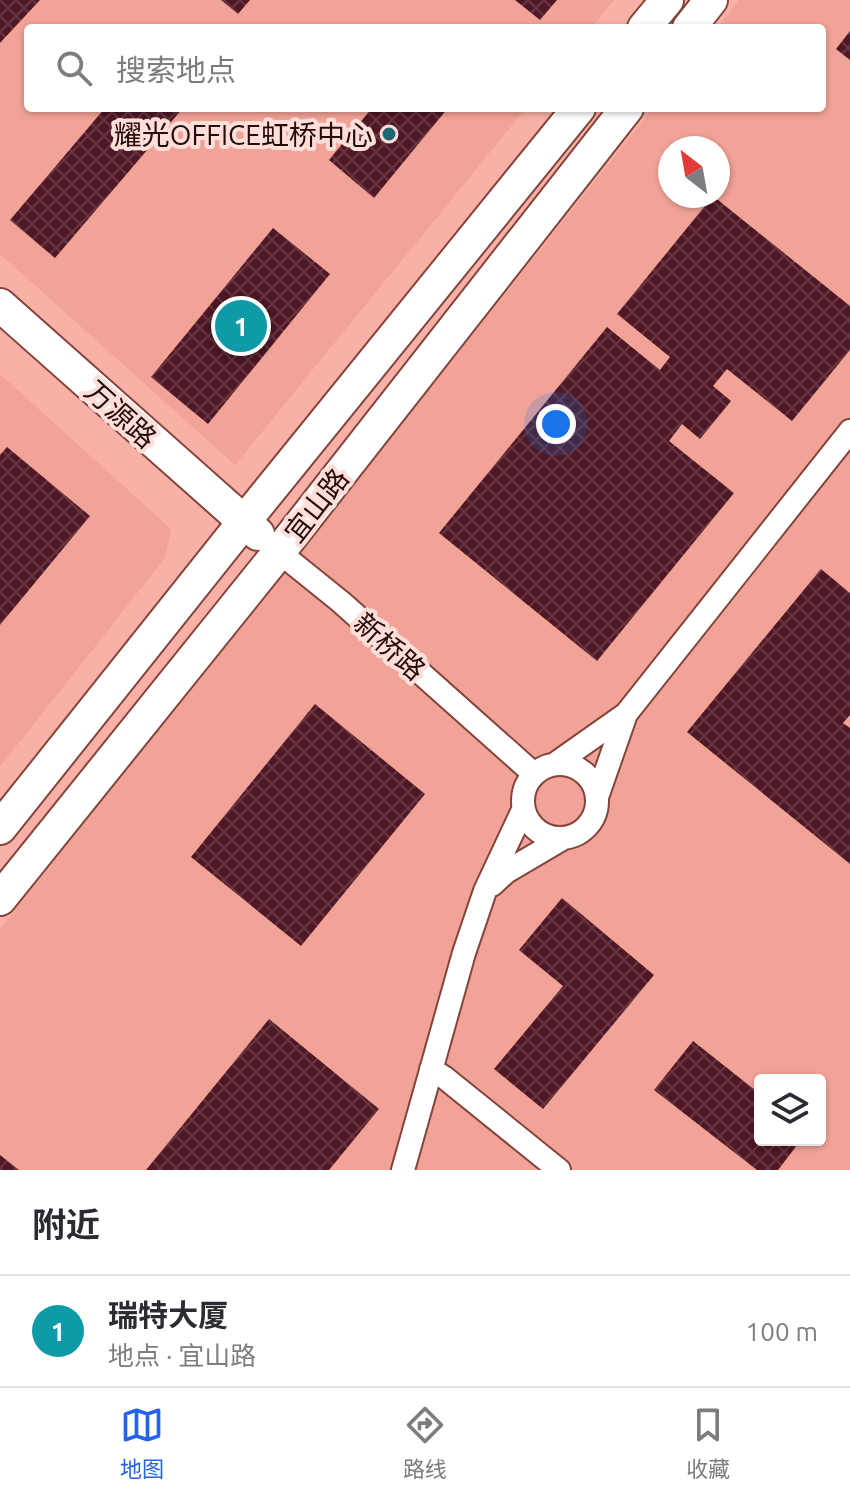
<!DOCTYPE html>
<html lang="zh">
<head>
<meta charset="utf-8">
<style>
  body { margin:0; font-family:Ubuntu,"Noto Sans SC",sans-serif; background:#f7f7f7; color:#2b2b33 }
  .controls { position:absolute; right:24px; bottom:24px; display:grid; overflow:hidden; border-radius:8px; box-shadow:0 2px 6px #0004 }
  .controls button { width:72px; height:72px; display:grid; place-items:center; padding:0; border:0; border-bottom:2px solid #e1e1e2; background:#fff; color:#2b2b33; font:40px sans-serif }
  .compass { position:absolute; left:658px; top:136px; width:72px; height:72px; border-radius:50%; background:#fff; box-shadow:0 2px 6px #0004; rotate:329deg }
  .you { position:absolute; left:556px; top:424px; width:28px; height:28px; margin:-20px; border:6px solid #fff; border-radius:50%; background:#1a73e8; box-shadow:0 0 0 12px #1a73e833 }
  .badge { display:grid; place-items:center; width:52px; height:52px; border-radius:50%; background:#2563eb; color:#fff; font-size:26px; font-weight:700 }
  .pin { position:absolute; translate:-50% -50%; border:4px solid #fff; box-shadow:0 2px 8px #0006 }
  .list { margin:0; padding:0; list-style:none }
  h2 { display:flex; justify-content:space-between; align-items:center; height:104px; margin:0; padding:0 32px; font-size:34px }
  h2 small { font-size:26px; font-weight:400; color:#7c7c81 }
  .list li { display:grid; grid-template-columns:52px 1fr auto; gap:24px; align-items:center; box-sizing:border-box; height:112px; padding:0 32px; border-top:2px solid #e1e1e2 }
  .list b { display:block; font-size:30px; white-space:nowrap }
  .list p { margin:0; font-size:26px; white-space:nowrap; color:#7c7c81 }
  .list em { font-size:26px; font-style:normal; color:#7c7c81 }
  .icon { flex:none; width:44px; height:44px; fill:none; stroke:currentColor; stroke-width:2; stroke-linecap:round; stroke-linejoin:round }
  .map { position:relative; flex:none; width:850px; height:1170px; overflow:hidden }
  .search { position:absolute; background:#fff; box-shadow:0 2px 6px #0004; left:24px; right:24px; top:24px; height:88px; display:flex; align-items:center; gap:20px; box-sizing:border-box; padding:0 28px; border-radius:8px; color:#7c7c81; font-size:30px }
  .sheet { height:216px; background:#fff }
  nav { display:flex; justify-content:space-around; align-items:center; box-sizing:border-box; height:112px; border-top:2px solid #e1e1e2; background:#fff; font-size:22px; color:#7c7c81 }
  nav a { display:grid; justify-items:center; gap:4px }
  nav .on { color:#2563eb }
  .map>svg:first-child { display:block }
  .built { fill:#f2a397; fill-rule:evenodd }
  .building { fill:url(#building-cross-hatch) }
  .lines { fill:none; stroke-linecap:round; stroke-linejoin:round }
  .street-casing { stroke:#83443c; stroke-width:26 }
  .secondary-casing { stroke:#83443c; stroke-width:36 }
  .street { stroke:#fff; stroke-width:22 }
  .secondary { stroke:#fff; stroke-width:32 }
  .poi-dot { fill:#1d6872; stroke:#fdded9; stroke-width:3 }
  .labels { text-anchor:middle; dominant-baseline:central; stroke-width:8; stroke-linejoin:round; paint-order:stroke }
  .poi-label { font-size:28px; fill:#250c09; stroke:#fdded9; text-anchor:end }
  .street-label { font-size:28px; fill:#250c09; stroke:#fdded9 }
</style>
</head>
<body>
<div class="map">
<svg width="850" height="1170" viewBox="0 0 850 1170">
  <defs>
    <pattern id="building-cross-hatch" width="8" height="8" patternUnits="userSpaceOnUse" patternTransform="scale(2)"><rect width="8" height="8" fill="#501725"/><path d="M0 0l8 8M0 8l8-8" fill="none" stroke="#663742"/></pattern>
  </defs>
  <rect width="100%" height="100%" fill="#f9b0a6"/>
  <path class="built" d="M0,0H614L591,28H28V108H526L235,465L0,254Z
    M739,0H850V1170H0V929L653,108H822V28H717ZM670,148H718V196H670ZM760,1080H820V1140H760Z
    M0,374L171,529L165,558L0,767Z"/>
  <path class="building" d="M0,0H40L0,43Z
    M221,0H250L238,14Z
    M515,0H557L540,20Z
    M850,31V60L836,49Z
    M105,108H183L55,258L10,220Z
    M372,108H448L374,198L329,160Z
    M713,196L850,306V350L792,421L727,369L713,386L731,401L700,439L682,424L669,441L734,493L597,661L439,533L607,327L660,370L670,357L617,314Z
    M273,228L330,274L208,424L151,377Z
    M7,447L90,516L0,625V455Z
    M821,569L850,593V715L843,723L850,728V864L687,732Z
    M315,704L425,794L301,946L191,857Z
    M562,898L654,975L543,1109L494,1069L563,986L519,950Z
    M269,1019L379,1109L329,1170H146Z
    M693,1041L760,1094V1140H801L778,1170H757L654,1090Z
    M0,1155L19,1170H0Z"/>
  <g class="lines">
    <defs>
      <path id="street" d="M279,552L341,602L534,774
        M626,714L850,431
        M523 801a37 37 0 1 1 74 0a37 37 0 1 1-74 0Z
        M555,764L626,714L597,797
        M492,885L506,872L562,839
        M431,1069L445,1078L559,1170
        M403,1170L464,953L485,891L523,810"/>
      <path id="secondary" d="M644,28L667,0
        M689,28L711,0
        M0,305L258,534
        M0,828L243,523L579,108
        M0,899L279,552L627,108"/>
    </defs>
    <use href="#street" class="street-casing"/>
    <use href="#secondary" class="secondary-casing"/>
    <use href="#street" class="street"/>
    <use href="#secondary" class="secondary"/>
  </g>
  <circle class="poi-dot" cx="389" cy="134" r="8"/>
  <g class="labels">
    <g class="poi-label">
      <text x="373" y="134">耀光OFFICE虹桥中心</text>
    </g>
    <g class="street-label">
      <text transform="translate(121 414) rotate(42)">万源路</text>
      <text transform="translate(316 505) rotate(-52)">宜山路</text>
      <text transform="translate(390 646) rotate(42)">新桥路</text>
    </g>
  </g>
</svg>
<div class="controls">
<button><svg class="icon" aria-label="layers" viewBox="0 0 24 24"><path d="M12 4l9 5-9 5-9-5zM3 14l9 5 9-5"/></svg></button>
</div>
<svg class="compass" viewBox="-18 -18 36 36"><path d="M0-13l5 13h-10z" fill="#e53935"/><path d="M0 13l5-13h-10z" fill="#7c7c81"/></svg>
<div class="you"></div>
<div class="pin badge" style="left:241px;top:326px;background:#0f9aa8">1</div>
<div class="search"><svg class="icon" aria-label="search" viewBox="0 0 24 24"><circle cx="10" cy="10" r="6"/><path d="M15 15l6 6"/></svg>搜索地点</div>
</div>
<section class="sheet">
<h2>附近<small></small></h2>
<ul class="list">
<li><span class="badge" style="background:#0f9aa8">1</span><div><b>瑞特大厦</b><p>地点 · 宜山路</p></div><em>100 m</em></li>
</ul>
</section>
<nav>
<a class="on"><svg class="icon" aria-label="map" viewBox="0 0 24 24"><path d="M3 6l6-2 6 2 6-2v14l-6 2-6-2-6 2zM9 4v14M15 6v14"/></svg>地图</a>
<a><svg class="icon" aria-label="directions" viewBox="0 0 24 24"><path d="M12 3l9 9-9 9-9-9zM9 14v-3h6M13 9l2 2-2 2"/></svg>路线</a>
<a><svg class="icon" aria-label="saved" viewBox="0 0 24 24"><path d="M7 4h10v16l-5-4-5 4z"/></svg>收藏</a>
</nav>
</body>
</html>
